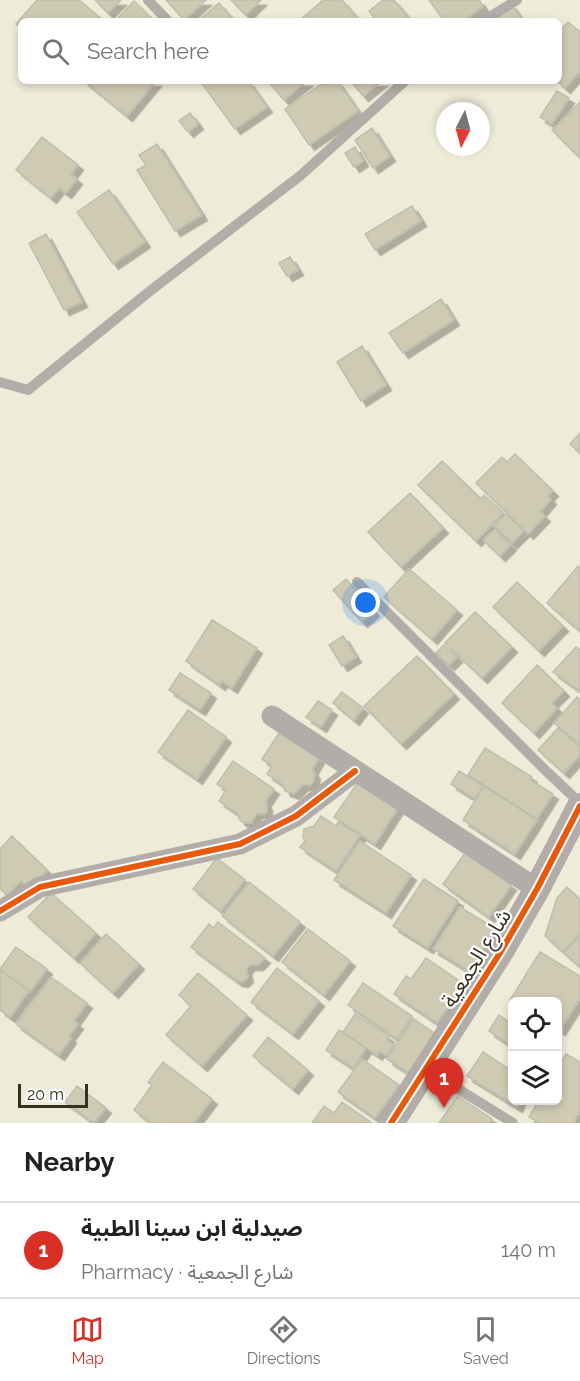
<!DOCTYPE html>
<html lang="en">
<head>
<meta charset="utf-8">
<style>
  body { margin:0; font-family:Raleway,"Noto Sans Arabic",sans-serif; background:#f2f2f2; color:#202124 }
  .controls { position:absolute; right:18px; bottom:18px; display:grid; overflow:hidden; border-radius:9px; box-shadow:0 3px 9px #0003 }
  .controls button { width:54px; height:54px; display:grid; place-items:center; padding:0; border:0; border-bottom:2px solid #e0e0e0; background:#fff; color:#202124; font:30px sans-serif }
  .compass { position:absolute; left:436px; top:102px; width:54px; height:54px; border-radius:50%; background:#fff; box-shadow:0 3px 9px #0003; rotate:186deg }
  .scale { position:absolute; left:18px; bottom:15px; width:70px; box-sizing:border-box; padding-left:6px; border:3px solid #343123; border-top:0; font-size:16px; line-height:21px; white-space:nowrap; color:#343123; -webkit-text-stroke:4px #fefefe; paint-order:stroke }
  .you { position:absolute; left:366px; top:603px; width:21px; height:21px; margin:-15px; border:4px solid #fff; border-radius:50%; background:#1a73e8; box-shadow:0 0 0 9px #1a73e833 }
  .badge { display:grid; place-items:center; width:39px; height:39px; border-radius:50%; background:#d93025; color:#fff; font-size:20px; font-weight:700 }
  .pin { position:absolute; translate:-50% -50px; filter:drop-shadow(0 2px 3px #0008) }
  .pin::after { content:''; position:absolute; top:32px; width:21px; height:18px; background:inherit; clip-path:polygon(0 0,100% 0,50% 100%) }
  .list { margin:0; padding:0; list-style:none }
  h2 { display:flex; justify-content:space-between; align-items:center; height:78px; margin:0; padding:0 24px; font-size:26px }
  h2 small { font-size:20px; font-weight:400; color:#757577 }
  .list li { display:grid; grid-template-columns:39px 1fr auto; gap:18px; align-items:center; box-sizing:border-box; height:96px; padding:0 24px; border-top:2px solid #e0e0e0 }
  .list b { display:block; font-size:22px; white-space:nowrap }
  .list p { margin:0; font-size:20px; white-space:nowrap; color:#757577 }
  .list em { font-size:20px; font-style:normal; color:#757577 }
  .icon { flex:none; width:33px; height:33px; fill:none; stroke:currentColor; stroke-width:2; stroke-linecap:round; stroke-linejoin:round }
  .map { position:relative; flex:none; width:580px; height:1123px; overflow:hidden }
  .search { position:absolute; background:#fff; box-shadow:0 3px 9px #0003; left:18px; right:18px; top:18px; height:66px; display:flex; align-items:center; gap:15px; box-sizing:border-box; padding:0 21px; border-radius:9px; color:#757577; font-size:22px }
  .sheet { height:174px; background:#fff }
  nav { display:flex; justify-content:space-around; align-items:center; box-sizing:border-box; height:84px; border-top:2px solid #e0e0e0; background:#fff; font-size:16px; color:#757577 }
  nav a { display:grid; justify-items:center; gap:3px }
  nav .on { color:#d93025 }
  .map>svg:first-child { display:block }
  .building { fill:#cfcbb3; stroke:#c0bdae; stroke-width:1.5; filter:url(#shadow) }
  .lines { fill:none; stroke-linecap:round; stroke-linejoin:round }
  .service { stroke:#b2ada8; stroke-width:10 }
  .minor { stroke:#b2ada8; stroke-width:21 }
  .tertiary { stroke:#b2ada8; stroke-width:26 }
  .cycleway-casing { stroke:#fefefe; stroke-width:10 }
  .cycleway { stroke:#e8590c; stroke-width:6 }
  .labels { text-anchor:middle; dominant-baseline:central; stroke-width:4.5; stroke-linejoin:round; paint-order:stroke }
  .street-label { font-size:21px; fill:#343123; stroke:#fefefe }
</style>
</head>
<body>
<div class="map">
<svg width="580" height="1123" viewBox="0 0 580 1123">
  <defs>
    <filter id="shadow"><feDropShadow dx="5.5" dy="5.5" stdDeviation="0" flood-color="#0004"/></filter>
  </defs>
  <rect width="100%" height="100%" fill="#eeebd8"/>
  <path class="building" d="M37,0H79L104,21H21V28L16,24Z
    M95,0H121L108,13Z
    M166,0H206L184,20Z
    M231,0H261L246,15Z
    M323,0H342L360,21H302L300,20Z
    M383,0H394L411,21H377L369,11Z
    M429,0H479L483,6L464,21H444Z
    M134,1L153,20L115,21Z
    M219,3L234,21H198Z
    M511,4L523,21H487Z
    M568,22L580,32V71L565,88L557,81H559V32Z
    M84,81H156L127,116Z
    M209,81H248L267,107L235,129L203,85Z
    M268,81H307L284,100Z
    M326,81H337L358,111L309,145L285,109Z
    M351,81H382L363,96Z
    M557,91L569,98L552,124L540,117Z
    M580,102V158L552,130Z
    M190,113L198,124L188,132L179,121Z
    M372,128L390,156L373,168L355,140Z
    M42,137L78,165L71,174L77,179L66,193L59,188L51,198L16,170Z
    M157,144L202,215L175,231L137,170L146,165L139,155Z
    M355,147L363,161L354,167L345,153Z
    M109,190L145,242L113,264L77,212Z
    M412,206L421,221L375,250L365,234Z
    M46,234L82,302L64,310L29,243Z
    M290,257L298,270L287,276L279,263Z
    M441,299L454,320L403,353L389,333Z
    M362,346L386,385L361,401L337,362Z
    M580,433V453L570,444Z
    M515,454L553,491L548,496L551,499L540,512L545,516L528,534L476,483L502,457L507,462Z
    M442,461L481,499L484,495L503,513L476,541L418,485Z
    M410,493L443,528L401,567L368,532Z
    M506,514L524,531L512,543L494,526Z
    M495,529L511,545L500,556L483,540Z
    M578,566L580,568V631L547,603Z
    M409,569L457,610L432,639L384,597Z
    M346,579L374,611L362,622L333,590Z
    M517,582L563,626L539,651L493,607Z
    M475,612L512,647L482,678L445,643Z
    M212,620L257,648L232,688L222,681L220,685L186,661Z
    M343,636L356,657L342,666L329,645Z
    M444,645L457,657L449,665L436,653Z
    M576,647L580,650V691L553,672Z
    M417,656L454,694L401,744L364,706Z
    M537,665L564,691L552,703L557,708L534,733L502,703Z
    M180,673L211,693L200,710L169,690Z
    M342,692L363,708L354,720L333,703Z
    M577,697L580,700V745L554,723Z
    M318,701L332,710L321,727L306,717Z
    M188,710L226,737L197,779L158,752Z
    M558,728L580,747V755L564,773L538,750Z
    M279,733L319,758L312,770L315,774L313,782L310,785H303L294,794L285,791L282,784L267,774L272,766L262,759Z
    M485,748L532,777L530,780L553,794L537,819L468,775Z
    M233,761L274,789L265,802L267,805V812L264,814L257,813L251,823L242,822L239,819L238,814L219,801L226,790L217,784Z
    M459,771L483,786L475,799L451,784Z
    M358,782L398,808L375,844L334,817Z
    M484,786L537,820L515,854L463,820Z
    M321,816L336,826L338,822L360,835L336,871L300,847L305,841L303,837L304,829L314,826Z
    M12,836L47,870L36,882L26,886L21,881L7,895L0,889V849Z
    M360,841L411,875L386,913L334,880Z
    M465,853L511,885L489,917L443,884Z
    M217,858L245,880L221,911L193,889Z
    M424,879L458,901L428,948L393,926Z
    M249,882L300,922L273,956L222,916Z
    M567,887L580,899V933L563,952L545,936L557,898Z
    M51,893L96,933L74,958L28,917Z
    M460,907L496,929L469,971L433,949Z
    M218,922L265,958L258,965H249L246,970L248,977L243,982L237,981L191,947L209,924L213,928Z
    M308,929L350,961L324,995L282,962Z
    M106,934L139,964L113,993L80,963Z
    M580,935V967L564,953Z
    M16,947L47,969L30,992L0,969Z
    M540,952L580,976V998L560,1030L558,1029V1002H513L510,1000Z
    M426,958L464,984L437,1023L394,994L406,976L411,979Z
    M277,968L319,1001L293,1034L251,1002Z
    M0,970L29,991L10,1017L0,1010Z
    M198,973L247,1015L202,1066L166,1035L191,1006L179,995Z
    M51,977L87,1003L74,1021L78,1024L69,1036L71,1038L59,1055L16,1024Z
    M363,983L412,1016L397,1039L348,1005Z
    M355,1014L389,1037L387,1040L394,1045L386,1055L379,1051L377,1055L343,1032Z
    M499,1015L512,1024V1046L489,1031Z
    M413,1019L436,1034L410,1074L387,1059Z
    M339,1030L366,1048L353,1068L326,1050Z
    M268,1037L308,1070L293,1089L253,1056Z
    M483,1052L512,1071V1100H520L517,1107L467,1076Z
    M566,1054L580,1062V1112L573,1123H540L529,1117L539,1100H558V1068Z
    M362,1059L399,1085L375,1118L338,1092Z
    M163,1062L212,1099L194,1123H151L134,1110L152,1085L148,1082Z
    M77,1086L106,1108L94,1123L65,1102Z
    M458,1096L492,1119L489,1123H439Z
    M342,1102L372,1123H312L324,1106L334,1113Z"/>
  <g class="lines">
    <path class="service" d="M148,0L168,21
      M483,21L517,0
      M0,382L28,390L150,291L300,176L405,81
      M357,582L542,767L580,803
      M426,1069L513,1123"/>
    <path class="minor" d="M272,716L537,889
      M0,911L40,887L240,844L296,816L355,771"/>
    <path class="tertiary" d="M391,1123L500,953L537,889L580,806"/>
    <defs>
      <path id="cycleway" d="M0,911L40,887L240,844L296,816L355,771
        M391,1123L500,953L537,889L580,806"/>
    </defs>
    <use href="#cycleway" class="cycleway-casing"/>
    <use href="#cycleway" class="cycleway"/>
  </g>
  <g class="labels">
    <g class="street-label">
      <text transform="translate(476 958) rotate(-58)">شارع الجمعية</text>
    </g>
  </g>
</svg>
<div class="controls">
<button><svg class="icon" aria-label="locate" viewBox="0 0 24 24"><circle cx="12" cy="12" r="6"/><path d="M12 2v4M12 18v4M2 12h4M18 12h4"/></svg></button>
<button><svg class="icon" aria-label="layers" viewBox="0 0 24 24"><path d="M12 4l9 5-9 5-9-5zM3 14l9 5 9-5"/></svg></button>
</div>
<svg class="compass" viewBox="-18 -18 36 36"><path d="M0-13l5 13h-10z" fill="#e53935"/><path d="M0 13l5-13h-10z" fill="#757577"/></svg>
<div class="scale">20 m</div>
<div class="you"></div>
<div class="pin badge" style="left:444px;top:1108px">1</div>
<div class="search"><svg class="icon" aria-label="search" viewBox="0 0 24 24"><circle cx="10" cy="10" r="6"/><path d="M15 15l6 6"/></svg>Search here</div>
</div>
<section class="sheet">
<h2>Nearby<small></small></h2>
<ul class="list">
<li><span class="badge">1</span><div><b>صيدلية ابن سينا الطبية</b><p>Pharmacy · شارع الجمعية</p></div><em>140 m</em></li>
</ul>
</section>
<nav>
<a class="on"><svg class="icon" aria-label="map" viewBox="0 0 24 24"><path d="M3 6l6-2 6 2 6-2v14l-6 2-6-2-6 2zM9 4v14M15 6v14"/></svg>Map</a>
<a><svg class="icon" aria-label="directions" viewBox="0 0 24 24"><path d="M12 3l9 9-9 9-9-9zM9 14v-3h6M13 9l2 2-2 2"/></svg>Directions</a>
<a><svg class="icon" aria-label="saved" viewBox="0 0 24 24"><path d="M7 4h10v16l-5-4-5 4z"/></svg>Saved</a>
</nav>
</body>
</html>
